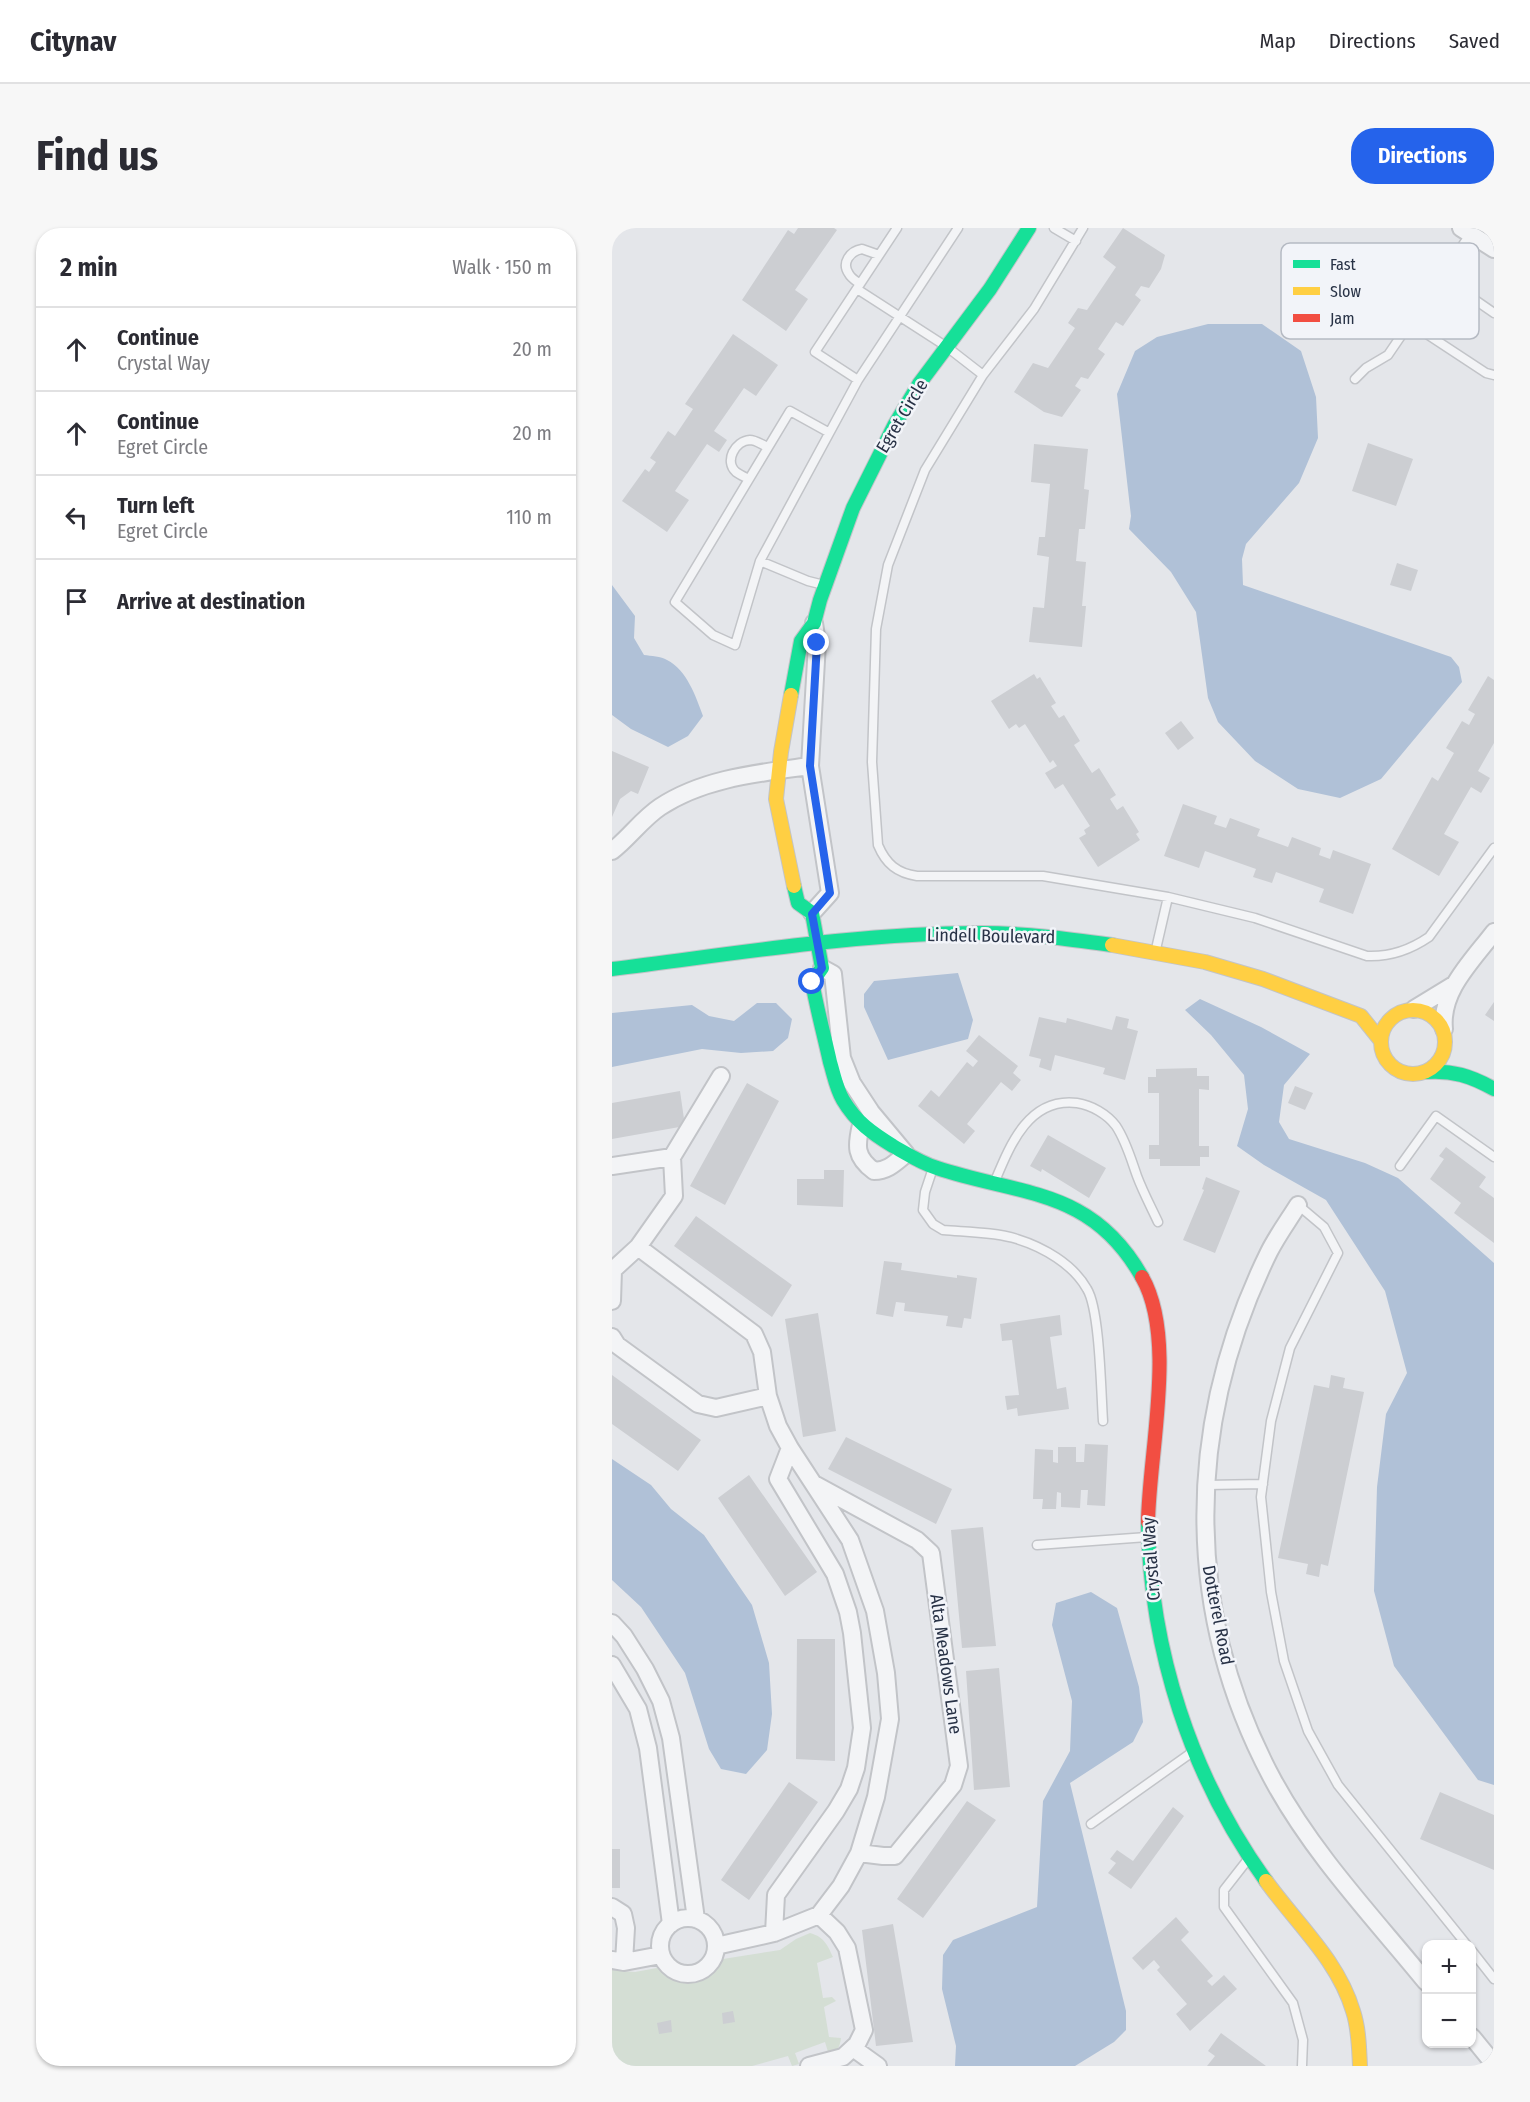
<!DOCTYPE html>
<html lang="en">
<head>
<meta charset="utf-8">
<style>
  body { margin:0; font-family:"Fira Sans Condensed",sans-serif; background:#f7f7f7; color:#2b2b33 }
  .controls { position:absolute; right:18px; bottom:18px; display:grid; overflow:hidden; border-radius:12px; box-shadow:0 2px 4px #0004 }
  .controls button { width:54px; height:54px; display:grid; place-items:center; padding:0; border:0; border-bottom:2px solid #e1e1e2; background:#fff; color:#2b2b33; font:30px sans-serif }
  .stop { position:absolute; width:18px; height:18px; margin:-14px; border:4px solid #2563eb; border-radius:50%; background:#fff }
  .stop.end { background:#2563eb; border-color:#fff; box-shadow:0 2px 6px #0008 }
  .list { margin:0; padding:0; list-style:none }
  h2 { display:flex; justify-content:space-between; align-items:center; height:78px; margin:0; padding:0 24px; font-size:26px }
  h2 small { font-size:20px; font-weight:400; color:#7c7c81 }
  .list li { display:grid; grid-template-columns:39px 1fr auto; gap:18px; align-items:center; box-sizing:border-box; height:84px; padding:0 24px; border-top:2px solid #e1e1e2 }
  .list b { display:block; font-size:22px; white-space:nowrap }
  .list p { margin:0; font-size:20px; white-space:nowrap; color:#7c7c81 }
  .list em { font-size:20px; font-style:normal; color:#7c7c81 }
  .icon { flex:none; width:33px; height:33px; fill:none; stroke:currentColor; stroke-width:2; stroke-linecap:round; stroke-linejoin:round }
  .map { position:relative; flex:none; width:882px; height:1838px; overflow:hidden; border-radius:24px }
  header { display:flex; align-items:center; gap:36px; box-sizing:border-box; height:84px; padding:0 30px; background:#fff; border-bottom:2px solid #e1e1e2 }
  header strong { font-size:28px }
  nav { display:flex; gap:33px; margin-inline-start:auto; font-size:21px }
  .intro { display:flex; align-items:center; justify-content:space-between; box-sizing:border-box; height:144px; padding:0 36px }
  h1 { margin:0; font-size:42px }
  .button { padding:15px 27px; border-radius:24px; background:#2563eb; color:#fff; font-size:21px; font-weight:700 }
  main { display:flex; gap:36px; padding:0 36px }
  aside { flex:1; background:#fff; border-radius:24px; box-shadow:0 2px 4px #0004 }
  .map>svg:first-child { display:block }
  .green { fill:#d4ded4 }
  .water { fill:#b0c1d7 }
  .building { fill:#ccced2 }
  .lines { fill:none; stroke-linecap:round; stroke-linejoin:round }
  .lane-casing { stroke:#c2c4c8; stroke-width:11 }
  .street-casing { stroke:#c2c4c8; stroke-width:20 }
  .fast-casing { stroke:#c2c4c8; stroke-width:16 }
  .slow-casing { stroke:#c2c4c8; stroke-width:16 }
  .jam-casing { stroke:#c2c4c8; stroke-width:16 }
  .lane { stroke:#f3f4f6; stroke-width:8 }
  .street { stroke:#f3f4f6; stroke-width:16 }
  .fast { stroke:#16e098; stroke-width:14 }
  .slow { stroke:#ffcf43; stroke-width:14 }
  .jam { stroke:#f24e42; stroke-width:14 }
  .route { stroke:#2563eb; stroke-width:8 }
  .labels { text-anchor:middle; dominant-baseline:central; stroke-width:5; stroke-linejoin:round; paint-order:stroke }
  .street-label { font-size:18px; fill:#283246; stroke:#f2f4f9 }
  .key { fill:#f2f4f9; stroke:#b5bac3; stroke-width:1.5 }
  .key-label { font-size:16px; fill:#283246 }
</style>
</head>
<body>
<header>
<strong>Citynav</strong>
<nav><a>Map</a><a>Directions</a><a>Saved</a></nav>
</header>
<div class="intro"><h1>Find us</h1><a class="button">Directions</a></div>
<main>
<aside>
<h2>2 min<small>Walk · 150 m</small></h2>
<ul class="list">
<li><svg class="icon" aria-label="ahead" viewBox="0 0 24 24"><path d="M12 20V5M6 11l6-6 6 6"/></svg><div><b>Continue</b><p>Crystal Way</p></div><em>20 m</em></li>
<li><svg class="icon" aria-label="ahead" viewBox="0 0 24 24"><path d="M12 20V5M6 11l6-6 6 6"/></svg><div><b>Continue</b><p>Egret Circle</p></div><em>20 m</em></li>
<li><svg class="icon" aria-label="left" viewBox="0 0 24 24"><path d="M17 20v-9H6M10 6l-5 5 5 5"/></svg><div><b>Turn left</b><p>Egret Circle</p></div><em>110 m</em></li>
<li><svg class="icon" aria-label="arrive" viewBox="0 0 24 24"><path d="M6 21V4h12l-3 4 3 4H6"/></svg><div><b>Arrive at destination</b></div></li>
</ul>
</aside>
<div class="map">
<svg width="882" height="1838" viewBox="0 0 882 1838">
  <rect width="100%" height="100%" fill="#e4e6ea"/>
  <path class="green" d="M198,1705C212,1709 215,1716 221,1729L205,1735L211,1770L220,1769L224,1773L212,1779L217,1809L229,1810C228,1818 226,1824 217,1827L213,1814L183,1825L187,1836L180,1838L176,1828L140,1838H0V1742L23,1744L45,1740L53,1743L65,1754C88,1755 99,1751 111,1731L168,1722L184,1711Z"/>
  <path class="water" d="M596,96H650L689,123L704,169L706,210L687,255L634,316L630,331L631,357L839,429L847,439L850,454L769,551L728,570L686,561L643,533L606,494L596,470L584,384L559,344L517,301L519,288L505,166L523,123L545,109Z
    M0,357L23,388L22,410L32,427C39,428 49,428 55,432C75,442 84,469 91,488L76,508L56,519L19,501L0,487Z
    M346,745L361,792L356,811L276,832L252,779V766L262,753Z
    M588,771L649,799L698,826L672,857L667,894L677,911L753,935L786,950L882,1035V1557L866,1552L782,1438L762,1363L765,1259L774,1186L795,1145L773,1063L714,972L652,937L625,918L636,881L632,847L599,807L573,782Z
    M145,775H164L180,791L176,810L161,823L129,825L90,821L0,839V785L80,777L97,788L122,793Z
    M0,1231L39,1257L59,1281L92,1307L140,1377L157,1435L160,1486L155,1522L134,1546L109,1541L97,1521L73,1445L29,1379L0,1352Z
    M479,1364L505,1380L527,1459L531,1494L521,1514L458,1555L514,1783V1802L502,1814L463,1838H343L344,1818L330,1761L331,1727L341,1712L425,1679L431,1573L458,1523L460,1473L440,1397L444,1375Z"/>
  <path class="building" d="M186,0H222L225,2L183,62L196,71L174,103L130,72L176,2L182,6Z
    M511,0L553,27L549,41L537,60L529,58L523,67L529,72L511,98L504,94L486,121L493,126L476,151L469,149L463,158L469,162L450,189L432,184L402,164L421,135L436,140L463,100L456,95L466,80L475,82L504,39L491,29Z
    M121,106L166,137L144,168L132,160L102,203L115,212L107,224L95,216L63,263L77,272L55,304L10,273L33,241L37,244L44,234L38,230L56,203L63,208L81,181L73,176Z
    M756,215L801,231L784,278L740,263Z
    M422,216L476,221L472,261L477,262L473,301H467L464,333L474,334L470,378H474L470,419L417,414L421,379L432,380L437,329L425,327L427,309H433L438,256L419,254Z
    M785,335L806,342L799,363L778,357Z
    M422,446L425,451L428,449L444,475L439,478L447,490L452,487L468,513L462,517L480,545L487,540L504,567L498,571L505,582L511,578L527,604L524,606L528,612L486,639L467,610L474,606L472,602L478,598L451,556L443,561L433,545L445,538L441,532L438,535L413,496L407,500L404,496L397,501L379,473Z
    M876,448L882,452V515L866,543L878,550L869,565L859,559L832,606L847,614L827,648L780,621L820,549L826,553L842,525L834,520L850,493L857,497L863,486L856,482Z
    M569,493L582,510L566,522L553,505Z
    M0,523L37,539L26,566L19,563L8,571L0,589Z
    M571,576L605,588L602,596L614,600L618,590L648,601L645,608L676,619L680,609L709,620L707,627L718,631L721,622L759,636L741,686L707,674L712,661L664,644L660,655L641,649L644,641L593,623L587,640L552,628Z
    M882,774V793L873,787Z
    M504,788L517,791L515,800L526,803L513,852L491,846L493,840L443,827L439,843L427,839L429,831L417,828L427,789L454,795L455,790L500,802Z
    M367,807L406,838L401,845L409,852L400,863L389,854L355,896L363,903L352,916L306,878L319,862L327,869L355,834L361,839L366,833L354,823Z
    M585,840V848H597V862L587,861V918H597V929H588V938H548V931H537V917H547V865H536V849H544V841Z
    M135,855L167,873L113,977L78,958Z
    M683,858L701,865L693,882L676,875Z
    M68,863L73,898L0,911V875Z
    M436,907L494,940L477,970L430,941L429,944L418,938Z
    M834,919L874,949L867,959L882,970V1015L842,985L849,975L818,951L832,931L827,928Z
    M212,942H232L231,979L185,977V951H212Z
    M594,949L628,963L603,1025L571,1012L592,962L590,961Z
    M84,988L180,1057L160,1089L62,1018Z
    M272,1033L290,1035L289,1042L345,1050V1047L365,1050L359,1091L352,1090L350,1100L334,1098L336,1088L292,1083L293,1075L284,1074L281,1089L264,1086Z
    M206,1085L224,1203L191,1209L173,1091Z
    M448,1087L450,1107L438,1109L445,1161L454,1159L457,1181L406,1188L405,1180L395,1182L393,1168L407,1167L400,1112L390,1113L388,1096Z
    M0,1147L89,1212L66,1243L0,1196Z
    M719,1147L733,1150L731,1160L752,1164L716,1338L709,1336L707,1349L694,1346L696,1336L666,1330L702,1157L717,1160Z
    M234,1209L340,1261L324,1296L216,1241Z
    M473,1216L496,1217L493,1278L475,1277L476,1262H469L468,1280L449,1279V1265L445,1264L444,1281H430L431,1271H421L423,1221L441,1222V1234L446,1235V1219H464V1234H472Z
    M137,1247L205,1344L173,1368L106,1270Z
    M371,1299L384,1418L350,1420L339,1302Z
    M185,1411H223V1533L184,1531Z
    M387,1440L398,1559L362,1562L354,1443Z
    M177,1554L206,1574L137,1672L109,1652Z
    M828,1564L882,1587V1642L808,1611Z
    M355,1573L384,1592L311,1690L285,1671Z
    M561,1579L572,1588L519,1661L496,1645L504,1635L498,1631L505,1622L521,1633Z
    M0,1621H8V1660H0Z
    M564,1689L577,1704L569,1712L601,1748L595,1753L600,1758L612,1747L625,1761L578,1803L564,1786L575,1776L545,1742L548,1739L542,1732L531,1742L520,1730Z
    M281,1696L301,1814L264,1818L250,1702Z
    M121,1783L123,1794L111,1796L110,1785Z
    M59,1792L60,1804L47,1806L45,1795Z
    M609,1805L654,1838H595L603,1828L596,1823Z"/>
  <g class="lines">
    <defs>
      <path id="lane" d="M285,0L203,124L246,152L346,0
        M442,0L464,13
        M471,0L422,81L371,147L313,242L276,337L264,401L260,534L266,617C274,636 285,645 305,648H431L556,669L643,690L755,728C778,729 798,722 817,709L882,620
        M830,49L882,85
        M248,56C244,53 239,50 237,46C229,35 238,23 250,21L267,27
        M245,61L335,119L371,147
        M798,95L874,145L882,147
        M743,151L754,140L776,127L859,5
        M216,204L178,183L63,374L101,407L123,417L148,333L246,152
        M137,251C133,249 128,247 124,244C112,233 123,213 138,212C144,212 150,217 156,219
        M148,333L196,353L212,357
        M544,721L556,669
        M788,938L824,888L882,929
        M321,940L313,964L311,982L321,996L331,1002C354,1004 383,1004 405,1011C431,1019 461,1036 475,1061C488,1082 489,1165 491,1193
        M383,953C398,917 417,869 465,875C479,877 495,886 504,898C514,913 519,931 525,948C531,964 539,979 546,994
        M686,977L712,999L726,1025L678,1120L659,1193L649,1269L659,1364L672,1433L696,1503L726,1557L854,1716
        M595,1257L651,1256
        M425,1317L535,1309
        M479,1596L579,1525
        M637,1630L612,1662V1679L681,1775L691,1812L690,1838
        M860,1723L882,1751"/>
      <path id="street" d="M849,0L882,21
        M0,623C17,610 30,591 48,579C92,550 147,545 198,538
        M200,685L218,665L198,538L205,415L202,395
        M210,740L221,746L230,830L240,855L259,884L294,926C284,934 276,943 262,943C243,929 244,918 249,897
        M802,781L843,756
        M832,801C828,763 860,733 882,704
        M60,929L109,848
        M0,938L60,929L62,968L26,1019L1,1042L0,1073
        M686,977C676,993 665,1008 657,1024C573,1195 570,1383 661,1552C701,1626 761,1689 814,1754
        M26,1019L142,1106L150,1124L156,1168L166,1198L178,1220L238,1312L263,1383L274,1445L278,1491L264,1569L247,1625L229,1658L207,1687L162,1705L104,1718
        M0,1109L5,1117L86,1176L104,1180L156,1168
        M204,1257L305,1312L319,1325L347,1538L341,1557L283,1628H271L247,1625
        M0,1395L12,1408L33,1441L49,1473L59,1510L84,1691
        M0,1437L26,1481L36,1520L59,1696
        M0,1679L11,1686L14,1700L12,1734
        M48 1718a28 28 0 1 1 56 0a28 28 0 1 1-56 0Z
        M162,1705L164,1667L224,1583L237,1561L244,1540L250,1500L240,1405L236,1384L223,1346L166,1251L178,1220
        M0,1732L12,1734L49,1727
        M860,1809L882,1836
        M241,1820L266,1838
        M197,1838L231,1829L245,1816L252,1802L235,1720L225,1704L207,1687"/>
      <path id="fast" d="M179,467L189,413L202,395L208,372L241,280L283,196L307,156L378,61L417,0
        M182,658L186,675L200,685L210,740L200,754C205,781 212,807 218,834C222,847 224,860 231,872C244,894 260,905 281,918C295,926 309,935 325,940C410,968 480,960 530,1049
        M0,741C122,726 245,705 368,705C412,705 456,711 500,717
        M814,844C840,842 859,848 882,861
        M536,1294C538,1422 579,1549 654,1653"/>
      <path id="slow" d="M179,467L169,524L164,571L182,658
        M500,717L593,734L651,751L749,788L769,813
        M769 814a32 32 0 1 1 64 0a32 32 0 1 1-64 0Z
        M654,1653C684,1695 726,1732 741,1783C747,1801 747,1820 748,1838"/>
      <path id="jam" d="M530,1049C565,1110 537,1224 536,1294"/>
    </defs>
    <use href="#lane" class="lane-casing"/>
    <use href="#street" class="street-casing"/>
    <use href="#fast" class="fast-casing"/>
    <use href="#slow" class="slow-casing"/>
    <use href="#jam" class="jam-casing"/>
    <use href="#lane" class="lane"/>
    <use href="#street" class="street"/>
    <use href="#fast" class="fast"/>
    <use href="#slow" class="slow"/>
    <use href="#jam" class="jam"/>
  </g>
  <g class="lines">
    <path class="route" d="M200,754L210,740L200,686L218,665L198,538L205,415"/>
  </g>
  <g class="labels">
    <g class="street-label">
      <text transform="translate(290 188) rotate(-59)">Egret Circle</text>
      <text transform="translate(379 708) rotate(1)">Lindell Boulevard</text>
      <text transform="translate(539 1331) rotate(-94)">Crystal Way</text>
      <text transform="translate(606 1387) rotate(79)">Dotterel Road</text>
      <text transform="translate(334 1436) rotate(82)">Alta Meadows Lane</text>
    </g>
  </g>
  <rect x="669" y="15" width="198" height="96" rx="9" class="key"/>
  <rect x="681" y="32" width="27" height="8" fill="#16e098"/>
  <rect x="681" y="59" width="27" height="8" fill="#ffcf43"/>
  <rect x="681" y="86" width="27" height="8" fill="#f24e42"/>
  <g class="key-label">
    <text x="718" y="42">Fast</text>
    <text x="718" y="69">Slow</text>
    <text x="718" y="96">Jam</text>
  </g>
</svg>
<div class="controls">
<button>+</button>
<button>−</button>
</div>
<div class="stop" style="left:200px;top:754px"></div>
<div class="stop end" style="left:205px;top:415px"></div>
</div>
</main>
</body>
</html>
